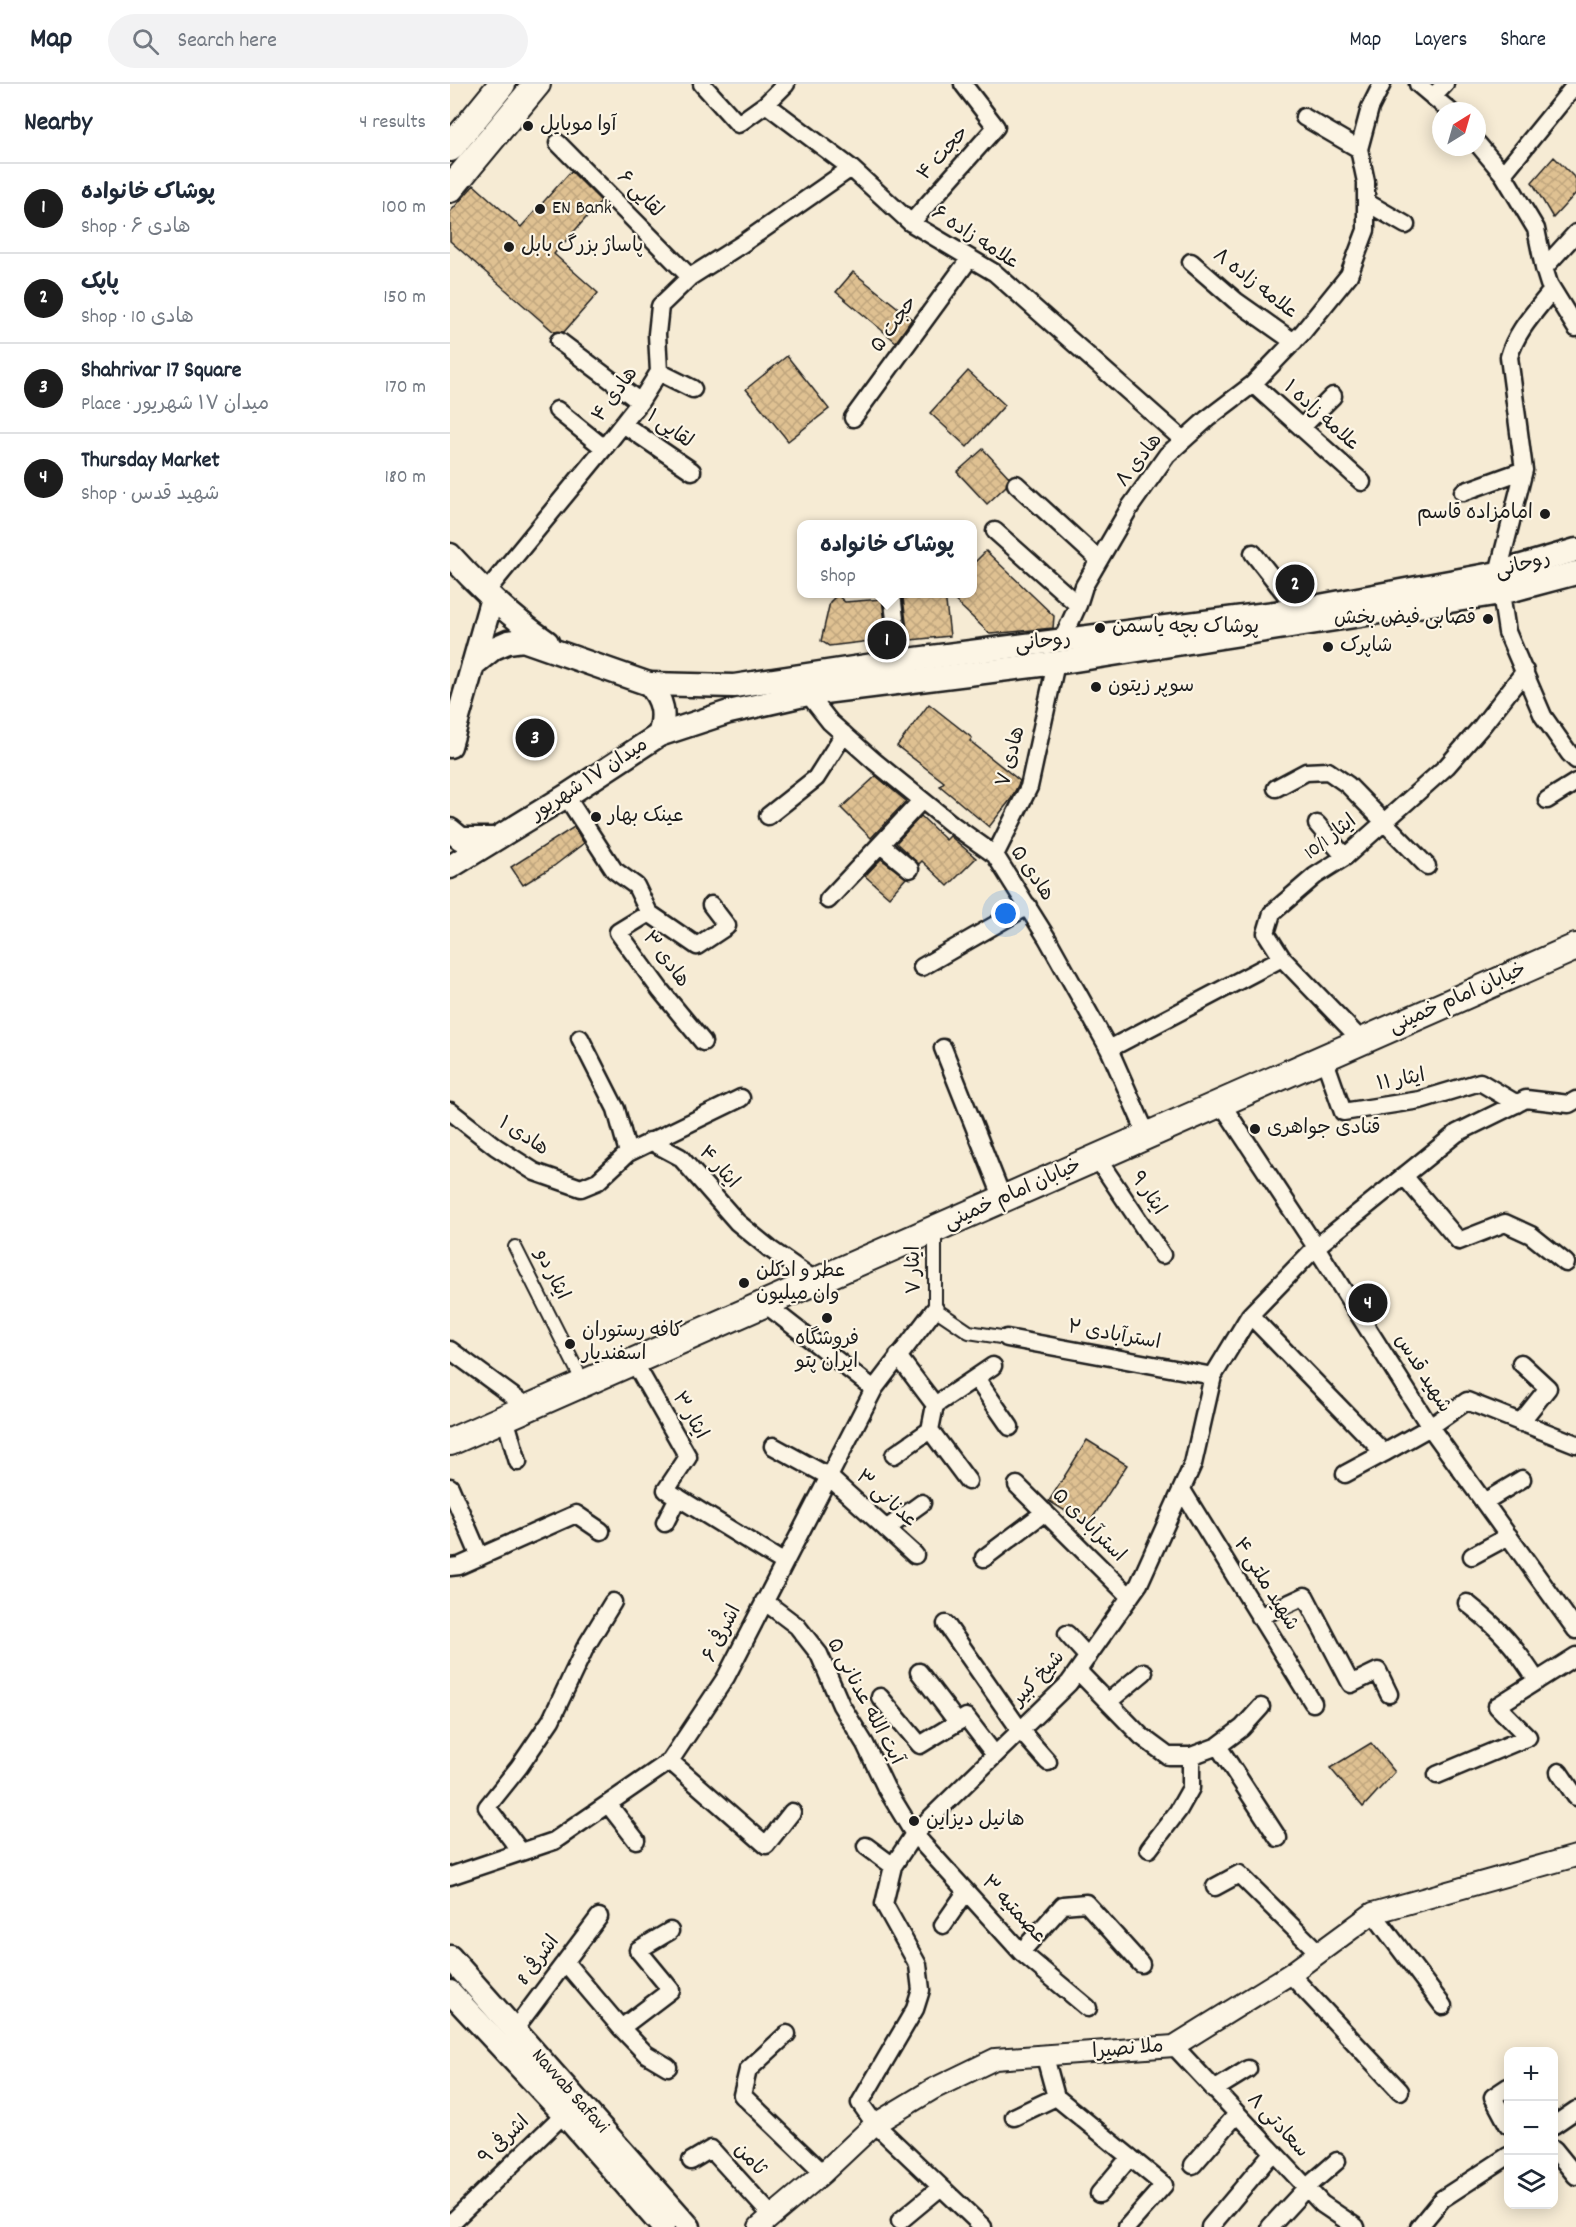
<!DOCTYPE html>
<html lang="en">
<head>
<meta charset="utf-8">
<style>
  body { margin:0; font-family:Dekko,"Playpen Sans Arabic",sans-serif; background:#f2f2f3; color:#1f2937 }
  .controls { position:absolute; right:18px; bottom:18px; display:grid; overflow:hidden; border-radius:12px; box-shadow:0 3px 15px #0003 }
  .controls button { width:54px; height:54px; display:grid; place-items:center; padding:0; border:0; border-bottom:2px solid #e0e1e3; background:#fff; color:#1f2937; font:30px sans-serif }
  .compass { position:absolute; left:982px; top:18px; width:54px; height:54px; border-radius:50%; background:#fff; box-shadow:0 3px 15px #0003; rotate:37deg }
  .you { position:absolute; left:556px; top:830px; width:21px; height:21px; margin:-15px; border:4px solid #fff; border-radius:50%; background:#1a73e8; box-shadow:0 0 0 9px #1a73e833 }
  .badge { display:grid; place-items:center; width:39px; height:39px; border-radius:50%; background:#1c1c1c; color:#fff; font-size:20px; font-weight:700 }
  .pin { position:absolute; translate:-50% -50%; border:3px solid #fff; box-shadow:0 2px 6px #0006 }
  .popup { position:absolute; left:347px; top:436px; width:180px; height:78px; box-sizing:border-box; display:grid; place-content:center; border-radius:12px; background:#fff; filter:drop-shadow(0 2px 4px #0005); font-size:20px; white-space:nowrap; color:#747a83 }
  .popup b { font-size:22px; color:#1f2937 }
  .popup::after { content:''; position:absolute; left:50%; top:100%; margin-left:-12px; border:12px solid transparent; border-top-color:#fff }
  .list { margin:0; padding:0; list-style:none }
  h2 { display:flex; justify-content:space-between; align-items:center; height:78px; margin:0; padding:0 24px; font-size:26px }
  h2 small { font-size:20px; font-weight:400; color:#747a83 }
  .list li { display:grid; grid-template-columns:39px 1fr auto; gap:18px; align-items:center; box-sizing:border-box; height:90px; padding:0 24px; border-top:2px solid #e0e1e3 }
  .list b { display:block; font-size:22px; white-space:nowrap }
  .list p { margin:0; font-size:20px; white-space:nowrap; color:#747a83 }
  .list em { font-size:20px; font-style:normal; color:#747a83 }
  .icon { flex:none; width:33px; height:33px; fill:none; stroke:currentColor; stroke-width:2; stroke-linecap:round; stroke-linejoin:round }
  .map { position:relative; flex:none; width:1126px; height:2143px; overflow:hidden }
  header { display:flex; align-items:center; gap:36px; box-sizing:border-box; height:84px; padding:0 30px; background:#fff; border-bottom:2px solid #e0e1e3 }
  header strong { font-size:28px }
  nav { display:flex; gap:33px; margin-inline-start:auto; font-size:21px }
  .search { width:420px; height:54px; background:#f2f2f3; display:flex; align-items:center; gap:15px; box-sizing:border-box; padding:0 21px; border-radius:33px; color:#747a83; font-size:22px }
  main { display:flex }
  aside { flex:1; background:#fff }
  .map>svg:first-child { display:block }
  .building { fill:url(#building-cross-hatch); stroke:#1c1c1c; stroke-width:1.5 }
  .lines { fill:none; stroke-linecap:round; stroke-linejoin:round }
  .pedestrian-casing { stroke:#1c1c1c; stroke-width:16 }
  .minor-casing { stroke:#1c1c1c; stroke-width:21 }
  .tertiary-casing { stroke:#1c1c1c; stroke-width:24 }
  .secondary-casing { stroke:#1c1c1c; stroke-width:27 }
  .primary-casing { stroke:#1c1c1c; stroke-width:30 }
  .pedestrian { stroke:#fcf5e5; stroke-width:12 }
  .minor { stroke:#fcf5e5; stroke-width:16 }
  .tertiary { stroke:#fcf5e5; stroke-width:20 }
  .secondary { stroke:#fcf5e5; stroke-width:22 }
  .primary { stroke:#fcf5e5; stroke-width:26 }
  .poi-dot { fill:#1c1c1c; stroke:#fcf5e5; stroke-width:2 }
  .labels { text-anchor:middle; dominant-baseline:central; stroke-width:4.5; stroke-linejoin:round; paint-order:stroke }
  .poi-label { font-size:20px; fill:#1c1c1c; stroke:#fcf5e5; text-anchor:start }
  .street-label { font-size:20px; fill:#1c1c1c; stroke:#fcf5e5 }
</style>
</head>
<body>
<header>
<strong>Map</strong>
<div class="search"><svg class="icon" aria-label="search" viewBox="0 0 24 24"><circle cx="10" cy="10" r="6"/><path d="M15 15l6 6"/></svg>Search here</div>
<nav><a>Map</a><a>Layers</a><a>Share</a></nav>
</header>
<main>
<aside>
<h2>Nearby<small>4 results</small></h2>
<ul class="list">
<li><span class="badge">1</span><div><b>پوشاک خانواده</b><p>Shop · هادی ۶</p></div><em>100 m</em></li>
<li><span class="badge">2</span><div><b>پاپک</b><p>Shop · هادی 10</p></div><em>150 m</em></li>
<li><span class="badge">3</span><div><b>Shahrivar 17 Square</b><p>Place · میدان ۱۷ شهریور</p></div><em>170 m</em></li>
<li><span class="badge">4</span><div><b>Thursday Market</b><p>Shop · شهید قدس</p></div><em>180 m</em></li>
</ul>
</aside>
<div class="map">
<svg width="1126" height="2143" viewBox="0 0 1126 2143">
  <defs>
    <pattern id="building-cross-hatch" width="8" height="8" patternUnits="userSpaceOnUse" patternTransform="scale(1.5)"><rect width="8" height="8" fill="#dfc192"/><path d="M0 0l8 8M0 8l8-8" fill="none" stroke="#bfa57d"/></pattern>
  </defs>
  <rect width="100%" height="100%" fill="#f6ebd4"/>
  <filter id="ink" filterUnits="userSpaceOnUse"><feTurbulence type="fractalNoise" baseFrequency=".0167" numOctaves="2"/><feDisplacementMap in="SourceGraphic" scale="12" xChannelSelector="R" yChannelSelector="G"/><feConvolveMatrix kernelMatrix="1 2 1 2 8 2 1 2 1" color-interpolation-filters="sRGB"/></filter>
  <g filter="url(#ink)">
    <path class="building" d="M1104,73L1126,95V109L1103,134L1082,98Z
      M121,87L151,117L104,170L148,209L114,248H104L0,157V128L24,101L71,143Z
      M403,188L462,235L446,258L386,208Z
      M337,272L379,325L338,357L296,305Z
      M518,287L555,321L517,363L480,329Z
      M533,365L559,393L556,402L537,420L507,388Z
      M536,467L604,532L603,544L540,550L498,510H522V481Z
      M455,510H495L500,552L461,556V552L458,553L453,514H456Z
      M387,511L395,518L432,515L437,555L379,562L371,557L380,518Z
      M479,620L522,654L520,657L570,697L561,715L539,743L490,702L494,698L447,662Z
      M426,692L456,717L421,754L391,724Z
      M471,732L496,756L500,752L526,774L498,802L472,777L469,780L446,759Z
      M124,743L134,759L104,782L73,801L61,783Z
      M431,775L456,794L439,813L415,792Z
      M637,1356L677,1381L638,1441L599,1417Z
      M921,1659L945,1688L913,1723L880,1684Z"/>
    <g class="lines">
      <defs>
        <path id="pedestrian" d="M482,1146L485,1155V1225L519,1248L557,1254
          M65,1163L134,1300"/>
        <path id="minor" d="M252,0L288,40L316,20L336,0
          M968,0L1000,27
          M983,13L995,0
          M316,20L401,84L461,139L545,189L733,356
          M854,33L909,65
          M108,59L240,193
          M1027,59L1053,90L1086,145L1094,184L1099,200L1126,244
          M1053,90L1126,0
          M916,118L956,141
          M461,139L546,43L513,0
          M741,178L786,217L844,258
          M1094,184L1126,149
          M109,257L190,318
          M209,288L243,305
          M803,300L912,398
          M107,326L154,364
          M403,334L520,174
          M173,340L242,387
          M852,343L883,312
          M566,400L649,476
          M1013,408L1074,386
          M545,447L628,521
          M803,469L848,526
          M1048,489L1074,386L1059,273C1066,247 1086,227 1102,206
          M35,509L154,364L190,318L209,288L207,250L210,222L240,193L292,160L401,84
          M1051,509L1057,548L1093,632L1119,669L1126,676
          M442,510L450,577
          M612,556L628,521L634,502L680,423L717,371L757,335L803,300L853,248L899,191L916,146V98L909,65L920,24L932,0
          M358,610L380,638L424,677L503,741L545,771L597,854L659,965L697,1051
          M826,704L856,688L878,687L898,701L977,782
          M116,712L164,786L186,802L199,829L168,848L211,907L253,958
          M1097,716L1126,698
          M318,732L366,694L394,650
          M867,740L895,773
          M431,761L460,785
          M545,771L579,703L606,579
          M378,816L472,716
          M199,829L247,862L277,842L261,821
          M472,883L578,822
          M130,954L166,1025L178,1069
          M912,957L832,874L816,849L822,829L865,792L895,773L997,682L1032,642L1075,587
          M493,964L553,1115
          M659,965L832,874
          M874,974L893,1028L970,1016L1030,998L1067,1020
          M771,1019L866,1163L980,1343L1126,1546
          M0,1027L46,1063L85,1088L131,1104L148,1097L178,1069L291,1014
          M200,1057L230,1073L287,1138L320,1165L366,1197
          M647,1074L712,1171
          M954,1092L1009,1157L1055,1139L1081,1151L1116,1179
          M315,1220L424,1305
          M800,1231L934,1369L980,1343L1017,1317L1126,1360
          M557,1254L763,1292
          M0,1266L79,1324
          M448,1272L485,1321
          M184,1278L238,1373L216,1406L333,1478
          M526,1294L560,1343
          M55,1334L68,1378
          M1070,1339L1098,1304L1071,1279
          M323,1362L378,1392L465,1471
          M444,1371L480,1346
          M895,1390L934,1369
          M518,1397L480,1346L485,1321L543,1282
          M567,1401L680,1513
          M0,1403L30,1473
          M732,1406L863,1619
          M1034,1418L1072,1395
          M215,1439L228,1413
          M436,1445L472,1419
          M1022,1472L1059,1452
          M534,1474L595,1428
          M0,1483L9,1482L126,1430L151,1447
          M314,1517L347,1542L369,1570L391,1621L415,1660L436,1704L464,1750L571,1868L638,1924
          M1017,1519C1050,1545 1064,1561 1087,1597
          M809,1533L855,1512L901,1600L928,1587L939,1610
          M496,1540L570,1646L598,1678
          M617,1550L638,1573
          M628,1587L691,1652L718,1672H741L768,1662L792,1644L811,1623
          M469,1588L507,1638
          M430,1613L470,1661L516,1633L545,1671
          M658,1618L694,1588
          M768,1662L828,1754
          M220,1677L316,1761L342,1728
          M1109,1688L1126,1713
          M987,1691L1078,1653L1047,1622L1126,1572
          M158,1720L186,1756
          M416,1762L443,1782
          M699,1765L728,1727L741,1704V1672
          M71,1768L37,1723L69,1683L101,1636L135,1564L163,1518
          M0,1792L104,1757L220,1677L276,1593L424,1305L485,1225
          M765,1803L789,1790L868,1868
          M923,1829L993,1922
          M493,1841L516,1808
          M571,1868L613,1821L636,1819L691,1880
          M115,1878L171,1944L196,1970L218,1983
          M840,1890L950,2007
          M171,1944L221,1906L188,1866L220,1847
          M64,1946L149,1833
          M337,1950L298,1986L292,2011L373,2089
          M724,1962L872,2120L906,2143
          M595,1973L606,2013L714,2101L677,2143
          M1058,2003L1043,2013L1058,2041
          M764,2006L798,1985
          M564,2033L606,2013
          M1104,2041L1126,2026
          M1104,2065L1126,2092
          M241,2077L261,2065L322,2132
          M743,2081L787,2030
          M649,2110L680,2073
          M450,2137L491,2103
          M0,2140L114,2030
          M533,2143L425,2040L410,2019L465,1925L471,1906L468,1881L434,1820L443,1782L464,1750L619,1599L689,1500L743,1380L763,1292L800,1231L866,1163L1007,1049L1076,1015L1119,1020L1126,1016
          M760,2143L823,2068
          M820,2143L856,2104L887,2077
          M969,2143L992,2115L1058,2072"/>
        <path id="tertiary" d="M309,2143L373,2089L425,2040L483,2005L545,1975L724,1962L840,1890L923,1829L1126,1772"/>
        <g id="secondary">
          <path d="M0,471C30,504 60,533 97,558"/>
          <path d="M23,581L42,514"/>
          <path d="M199,600L284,602L450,577L848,526L1048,489L1126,466"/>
          <path d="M209,651L279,628L358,610L606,579L1051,509L1126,489"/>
          <path d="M0,662L23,581L44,564L58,558L73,556L199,600C213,616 216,630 209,651L116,712L0,783"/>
          <path d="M0,746L11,755H44"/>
          <path id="s1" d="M0,1873L239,2143"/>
          <path d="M0,1908L114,2030L213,2143"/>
        </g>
        <path id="primary" d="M0,64L52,0
          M0,105L87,0
          M0,1358L1126,863"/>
      </defs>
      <use href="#pedestrian" class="pedestrian-casing"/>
      <use href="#minor" class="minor-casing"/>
      <use href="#tertiary" class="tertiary-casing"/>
      <use href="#secondary" class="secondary-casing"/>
      <use href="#primary" class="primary-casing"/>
      <use href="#pedestrian" class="pedestrian"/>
      <use href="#minor" class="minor"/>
      <use href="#tertiary" class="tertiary"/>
      <use href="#secondary" class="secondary"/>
      <use href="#primary" class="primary"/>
    </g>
  </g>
  <g class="poi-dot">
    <circle cx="78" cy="42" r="6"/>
    <circle cx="90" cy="125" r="6"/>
    <circle cx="59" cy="163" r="6"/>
    <circle cx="1095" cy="430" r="6"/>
    <circle cx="1038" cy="535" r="6"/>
    <circle cx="650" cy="544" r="6"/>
    <circle cx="878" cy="563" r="6"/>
    <circle cx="646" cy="603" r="6"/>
    <circle cx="146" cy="733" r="6"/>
    <circle cx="805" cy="1045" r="6"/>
    <circle cx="294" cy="1199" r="6"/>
    <circle cx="377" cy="1234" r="6"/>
    <circle cx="120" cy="1260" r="6"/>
    <circle cx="464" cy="1737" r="6"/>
  </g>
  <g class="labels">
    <g class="poi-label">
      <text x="90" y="42">آوا موبایل</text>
      <text x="102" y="125">EN Bank</text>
      <text x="71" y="163">پاساژ بزرگ بابل</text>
      <text x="1083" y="430" text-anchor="end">امامزاده قاسم</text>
      <text x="1026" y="535" text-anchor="end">قصابی فیض بخش</text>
      <text x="662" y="544">پوشاک بچه یاسمن</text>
      <text x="890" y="563">شاپرک</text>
      <text x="658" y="603">سوپر زیتون</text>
      <text x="158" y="733">عینک بهار</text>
      <text x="817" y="1045">قنادی جواهری</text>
      <text x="306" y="1188">عطر و ادکلن<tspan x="306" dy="23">وان میلیون</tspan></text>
      <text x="132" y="1248">کافه رستوران<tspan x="132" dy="23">اسفندیار</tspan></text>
      <text x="377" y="1256" text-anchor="middle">فروشگاه<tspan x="377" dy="23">ایران پتو</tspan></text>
      <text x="476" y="1737">هانیل دیزاین</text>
    </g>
    <g class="street-label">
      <text transform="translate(494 70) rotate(-48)">حجت ۴</text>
      <text transform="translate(189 111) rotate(46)">لقایی ۶</text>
      <text transform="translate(525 155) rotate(33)">علامه زاده ۶</text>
      <text transform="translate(805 201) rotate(38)">علامه زاده ۸</text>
      <text transform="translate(445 241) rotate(-54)">حجت ۵</text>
      <text transform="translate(166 311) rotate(-54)">هادی ۴</text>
      <text transform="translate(871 333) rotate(42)">علامه زاده ۱</text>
      <text transform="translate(219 346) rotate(35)">لقایی ۱</text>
      <text transform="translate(690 377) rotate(-52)">هادی ۸</text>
      <text transform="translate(1073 482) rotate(-15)">روحانی</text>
      <text transform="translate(593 559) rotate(-7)">روحانی</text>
      <text transform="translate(562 673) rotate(-75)">هادی ۷</text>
      <text transform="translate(140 696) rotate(-33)">میدان ۱۷ شهریور</text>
      <text transform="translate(881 754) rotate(-38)">ایثار 10/1</text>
      <text transform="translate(581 790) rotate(56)">هادی ۵</text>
      <text transform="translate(215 876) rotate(53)">هادی ۳</text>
      <text transform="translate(1008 915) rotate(-24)">خیابان امام خمینی</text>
      <text transform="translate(951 997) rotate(-11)">ایثار ۱۱</text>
      <text transform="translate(73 1053) rotate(33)">هادی ۱</text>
      <text transform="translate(268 1084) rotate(48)">ایثار ۴</text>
      <text transform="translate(697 1110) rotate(56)">ایثار ۹</text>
      <text transform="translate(563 1111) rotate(-24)">خیابان امام خمینی</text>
      <text transform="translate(465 1186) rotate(-91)">ایثار ۷</text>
      <text transform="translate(101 1191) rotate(64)">ایثار دو</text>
      <text transform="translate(664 1252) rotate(10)">استرآبادی ٣</text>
      <text transform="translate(972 1290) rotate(58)">شهید قدس</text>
      <text transform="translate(239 1332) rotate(60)">ایثار ۳</text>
      <text transform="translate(436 1416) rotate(42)">عدنانی ۳</text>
      <text transform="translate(638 1442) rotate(45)">استرآبادی ۵</text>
      <text transform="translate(815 1501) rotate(58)">شهید ملتی ۴</text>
      <text transform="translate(273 1550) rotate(-63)">اشرفی ۶</text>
      <text transform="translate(589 1595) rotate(-47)">شیخ کبیر</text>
      <text transform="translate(414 1618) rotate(62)">آیت الله عدنانی ۵</text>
      <text transform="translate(563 1826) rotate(47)">عصمتیه ۳</text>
      <text transform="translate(89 1877) rotate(-53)">اشرفی 8</text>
      <text transform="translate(678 1966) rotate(-5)">ملا نصیرا</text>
      <text stroke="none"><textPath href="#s1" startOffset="180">Navvab Safavi</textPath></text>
      <text transform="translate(827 2042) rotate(47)">سعادتی ۸</text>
      <text transform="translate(55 2057) rotate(-44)">اشرفی ۹</text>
      <text transform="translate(299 2076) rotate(47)">ثامن</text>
    </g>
  </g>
</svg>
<div class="controls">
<button>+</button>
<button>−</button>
<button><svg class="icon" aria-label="layers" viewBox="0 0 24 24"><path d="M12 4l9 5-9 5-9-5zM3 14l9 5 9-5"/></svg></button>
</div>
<svg class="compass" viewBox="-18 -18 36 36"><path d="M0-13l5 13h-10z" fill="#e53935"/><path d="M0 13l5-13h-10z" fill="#747a83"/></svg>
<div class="you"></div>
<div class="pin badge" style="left:437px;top:556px">1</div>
<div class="popup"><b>پوشاک خانواده</b>Shop</div>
<div class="pin badge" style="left:845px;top:500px">2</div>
<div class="pin badge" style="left:85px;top:654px">3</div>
<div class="pin badge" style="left:918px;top:1219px">4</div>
</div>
</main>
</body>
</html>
